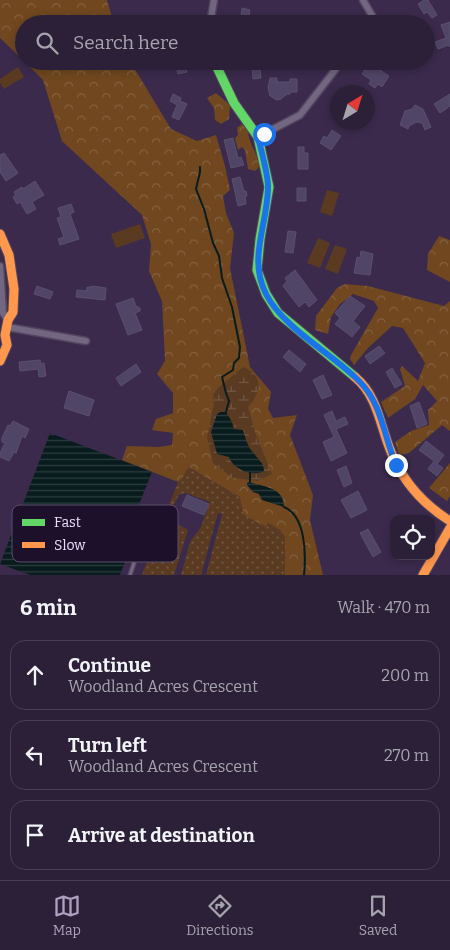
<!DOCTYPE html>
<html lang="en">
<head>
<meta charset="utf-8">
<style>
  body { margin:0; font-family:Bitter,serif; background:#342841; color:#f1f3f6 }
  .controls { position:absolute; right:15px; bottom:15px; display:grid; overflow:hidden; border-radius:10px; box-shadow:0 2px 8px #0003 }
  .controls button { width:45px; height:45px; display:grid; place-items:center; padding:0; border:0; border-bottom:1px solid #483e53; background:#2c2039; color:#f1f3f6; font:25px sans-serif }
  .compass { position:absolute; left:330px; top:85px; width:45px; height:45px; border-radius:50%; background:#2c2039; box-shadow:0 2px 8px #0003; rotate:38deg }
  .stop { position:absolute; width:15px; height:15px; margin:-11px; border:4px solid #1a73e8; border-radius:50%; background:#fff }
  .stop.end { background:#1a73e8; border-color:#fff; box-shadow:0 1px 5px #0008 }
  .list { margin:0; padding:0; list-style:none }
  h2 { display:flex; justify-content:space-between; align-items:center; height:65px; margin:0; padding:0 20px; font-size:21px }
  h2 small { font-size:16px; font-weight:400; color:#a6a3ae }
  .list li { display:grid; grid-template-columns:32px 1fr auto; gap:15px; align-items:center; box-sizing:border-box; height:70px; margin:0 10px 10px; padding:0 10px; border:1px solid #483e53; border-radius:15px }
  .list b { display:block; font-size:19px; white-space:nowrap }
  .list p { margin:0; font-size:16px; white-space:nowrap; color:#a6a3ae }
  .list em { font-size:16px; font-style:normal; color:#a6a3ae }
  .icon { flex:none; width:28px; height:28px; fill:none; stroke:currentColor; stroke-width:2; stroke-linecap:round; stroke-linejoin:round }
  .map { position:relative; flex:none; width:450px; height:575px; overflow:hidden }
  .search { position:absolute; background:#2c2039; box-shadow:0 2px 8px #0003; left:15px; right:15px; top:15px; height:55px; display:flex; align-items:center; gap:12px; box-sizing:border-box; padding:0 18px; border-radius:28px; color:#a6a3ae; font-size:19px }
  .sheet { height:305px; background:#2c2039 }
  nav { display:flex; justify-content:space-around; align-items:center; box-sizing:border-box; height:70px; border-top:1px solid #483e53; background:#2c2039; font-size:14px; color:#a6a3ae }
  nav a { display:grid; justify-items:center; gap:2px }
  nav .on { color:#aea0bf }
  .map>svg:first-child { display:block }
  .grass { fill:url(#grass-dots) }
  .forest { fill:url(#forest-crowns) }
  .wetland { fill:url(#wetland-marsh) }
  .pitch { fill:#5a3b21 }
  .water { fill:url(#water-rules) }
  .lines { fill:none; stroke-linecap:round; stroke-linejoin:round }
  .stream { stroke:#091c1d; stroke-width:2 }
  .building { fill:#504566; stroke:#59506d }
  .lane-casing { stroke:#534560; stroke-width:5.5 }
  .street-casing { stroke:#534560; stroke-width:9 }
  .fast-casing { stroke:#534560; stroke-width:11 }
  .slow-casing { stroke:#534560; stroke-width:11 }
  .lane { stroke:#726681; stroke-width:3 }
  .street { stroke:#726681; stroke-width:6 }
  .fast { stroke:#63d668; stroke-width:9 }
  .slow { stroke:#ff974d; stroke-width:9 }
  .route { stroke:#1a73e8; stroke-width:6 }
  .key { fill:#1d102b; stroke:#5b4e6a; stroke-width:1 }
  .key-label { font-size:14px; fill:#ecdffd }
</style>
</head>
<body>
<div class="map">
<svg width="450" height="575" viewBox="0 0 450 575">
  <defs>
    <pattern id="grass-dots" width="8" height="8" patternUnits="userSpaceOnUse" patternTransform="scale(1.25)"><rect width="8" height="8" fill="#5a3b21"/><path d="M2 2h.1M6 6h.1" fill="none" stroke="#725742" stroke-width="1.8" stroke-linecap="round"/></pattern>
    <pattern id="forest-crowns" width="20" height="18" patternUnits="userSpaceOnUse" patternTransform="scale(1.25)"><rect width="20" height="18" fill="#70471f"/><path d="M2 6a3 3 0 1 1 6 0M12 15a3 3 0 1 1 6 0" fill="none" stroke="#856140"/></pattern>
    <pattern id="wetland-marsh" width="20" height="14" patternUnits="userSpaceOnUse" patternTransform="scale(1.25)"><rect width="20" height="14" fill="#5a3b21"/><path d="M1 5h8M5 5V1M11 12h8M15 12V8" fill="none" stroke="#725742"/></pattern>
    <pattern id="water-rules" width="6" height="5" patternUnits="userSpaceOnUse" patternTransform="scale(1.25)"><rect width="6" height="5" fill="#091c1d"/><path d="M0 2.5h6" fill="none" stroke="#2d3d3f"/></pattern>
  </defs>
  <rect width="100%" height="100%" fill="#3b2a4c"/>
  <path class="grass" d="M187,467L240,497L266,527L268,523L280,530L285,537V575H206L222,514L218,513L201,575H181L190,542L201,527L210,502L186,493L179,495L173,506L174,522L188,530L174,575H142L178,482L182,479Z"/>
  <path class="forest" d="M0,0H107L114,24H24V61L0,38Z
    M24,61H130L171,129L197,141L216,135L225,166L230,190L223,196L226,213L234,233L230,268L250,367L271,392L268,409L273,418L297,415L290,435L313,495L310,520L323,575H285V537L280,530L268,523L266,527L244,515L240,497L188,467L182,479L178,482L122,460L127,446L159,447L172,445L173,433L152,430L156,419L173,413V393L157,374L165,361L162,301L149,271L151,244L142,215L62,141L43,80Z
    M216,93L230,105L229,119L221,124L215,120L214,108L207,98Z
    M242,124L248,127C247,142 257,152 260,166L255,171L248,169L245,150L242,147L238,150L235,138L238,135L237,128Z
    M439,236L450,240V282L427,270L428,254Z
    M345,284L368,286L444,306L450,301V431L442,425L409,453L399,455L395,442L411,431L429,425L428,410L437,401L423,385L415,399L388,418L381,402L405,386L400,369L402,366L418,381L425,363L403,328L392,326L367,349L354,365L350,359L351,355L378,308L374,301L353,294L340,304L331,317L328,334L315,330L316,316L337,288Z
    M450,463V496L447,501L429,488Z"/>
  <path class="wetland" d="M243,367C265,376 261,392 248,407L255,432L272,474L258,481L233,478L213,463L207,438L214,403L213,395L218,388Z"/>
  <path class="pitch" d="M18,67L24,77L4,89L0,83V79Z
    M327,190L339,193L332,216L320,212Z
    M140,224L145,238L116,248L111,234Z
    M318,238L330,243L320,268L307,263Z
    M335,245L347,249L338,274L325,269Z"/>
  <path class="water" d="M220,412H226L232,422L234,429L243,430C245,436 247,445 251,450C256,457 264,462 264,471C253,478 232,468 229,457L217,454L211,432L217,414Z
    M50,433L152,472L128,532L126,535L114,529V534L122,538L126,549L121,560L125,562L120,575H30L0,564Z
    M249,482C264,487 284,487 284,507L262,500L259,494L253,492L247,485V483Z"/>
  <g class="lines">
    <path class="stream" d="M200,167V172L196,189L204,209L213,243L219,256L222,278L232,307L240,347L239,358L234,363L233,370L222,377L226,393L229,401L226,412
      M250,482V473
      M284,507C306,516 306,555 304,575"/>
  </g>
  <path class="building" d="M424,0H428L437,15L432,18L427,12L424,14L418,4Z
    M242,8L250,10L249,16L254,17L253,24H240Z
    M450,22V47L449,45L438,49L435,42L446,38L441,25Z
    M170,61H184L187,72L178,74L176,67L172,68Z
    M242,61H259L261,78L253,79L252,67L243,68Z
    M369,63L389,76L382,87L378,84L375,88L369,84L371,80L362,74Z
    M270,78H277V82H290V79H297V92H290V94H287L281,99L277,100L270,96L268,88Z
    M173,94L181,98L180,101L187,104L179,120L172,117L177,105L170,101Z
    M450,94V106L440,113L434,104Z
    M415,105L423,109L431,127L425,130L422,123L417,122L409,126L408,129L400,125L405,111L412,109Z
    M332,130L341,136L331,150L320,143L324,136L327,138Z
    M233,138L238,158L241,157L244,165L231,168L224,140Z
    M298,147H304V153H308V169H298Z
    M4,153L18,173L6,181L0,172V155Z
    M240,177L244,191H246L247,196H245L246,204L238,206L232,179Z
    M35,181L44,195L32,202L36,209L27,214L20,202L17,204L13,197L16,195L14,192L22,187L23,189Z
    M297,188H306V201H297Z
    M71,204L74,212L70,214L79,239L60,245L58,239L64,237L57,218L61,217L58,208Z
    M288,231L296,232L293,253L285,252Z
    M361,251L373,254L370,275L354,273L357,257L360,258Z
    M295,270L317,300L309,307L305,302L299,307L283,286L287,281L285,278Z
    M37,286L53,292L50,299L34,294Z
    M92,286L106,288L105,300L76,297L77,290L87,291V287H91Z
    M350,296L365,306L353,321L360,327L352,337L335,324L340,318L335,313Z
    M133,298L136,306L140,308V311L135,313L142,330L128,335L116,304Z
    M379,346L385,353L370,364L365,356Z
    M289,350L306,364L300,372L283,357Z
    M40,360L41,364L44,363L46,376L39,377L38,369L20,371L19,362Z
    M136,364L141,372L121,386L116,378Z
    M392,368L402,384L395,388L386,372Z
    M323,375L332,395L322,399L313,380Z
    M69,391L94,400L89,416L64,408Z
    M419,402L427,424L417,428L410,406Z
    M332,411L336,421L345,417L348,424L336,429L347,453L331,461L323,442L334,437L324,415Z
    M13,421L29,429L25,438L22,436L16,453L14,452L9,461L0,457V453L5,443L2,442V438L8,425L10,426Z
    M426,441L444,455L437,464L443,468L437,476L428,469L434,461L419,450Z
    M346,466L352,483L344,487L337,470Z
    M358,491L367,510L351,518L341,500Z
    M187,495L209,504L204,515L182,506Z
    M368,529L381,552L373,557L360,533Z"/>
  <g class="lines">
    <defs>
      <path id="lane" d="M118,533L127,538L137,554L130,575"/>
      <path id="street" d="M363,0L377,24
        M210,24L214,0
        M258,137L300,115L342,61
        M0,266L3,313L8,320
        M7,327L86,341"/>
      <path id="fast" d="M214,61L234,103L258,137L269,187L260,239L257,270L266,294L278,313L355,377"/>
      <path id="slow" d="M0,234L9,255L14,289L13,312L8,320L5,335L7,345L0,361
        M355,377C378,396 380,426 391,452C403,482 423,504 450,521
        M423,575L450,528"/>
    </defs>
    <use href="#lane" class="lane-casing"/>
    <use href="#street" class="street-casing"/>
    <use href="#fast" class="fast-casing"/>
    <use href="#slow" class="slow-casing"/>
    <use href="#lane" class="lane"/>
    <use href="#street" class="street"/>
    <use href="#fast" class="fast"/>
    <use href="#slow" class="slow"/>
  </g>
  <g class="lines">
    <path class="route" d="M264,134L258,137C261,151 269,176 268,189C267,226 248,259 266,294C283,328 333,354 360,382C382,404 384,437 396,465"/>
  </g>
  <rect x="12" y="505" width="166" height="57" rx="8" class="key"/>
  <rect x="22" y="519" width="23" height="7" fill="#63d668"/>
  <rect x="22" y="542" width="23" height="6" fill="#ff974d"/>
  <g class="key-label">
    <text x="54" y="527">Fast</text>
    <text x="54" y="550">Slow</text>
  </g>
</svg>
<div class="controls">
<button><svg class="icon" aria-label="locate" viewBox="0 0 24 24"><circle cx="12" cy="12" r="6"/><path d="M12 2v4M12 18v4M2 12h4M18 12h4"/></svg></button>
</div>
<svg class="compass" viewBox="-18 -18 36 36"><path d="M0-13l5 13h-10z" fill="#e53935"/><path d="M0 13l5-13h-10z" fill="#a6a3ae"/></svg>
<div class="stop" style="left:264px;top:134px"></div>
<div class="stop end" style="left:396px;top:465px"></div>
<div class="search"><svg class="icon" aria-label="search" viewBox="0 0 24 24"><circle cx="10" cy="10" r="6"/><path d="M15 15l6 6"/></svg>Search here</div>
</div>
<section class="sheet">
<h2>6 min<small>Walk · 470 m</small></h2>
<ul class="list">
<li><svg class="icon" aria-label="ahead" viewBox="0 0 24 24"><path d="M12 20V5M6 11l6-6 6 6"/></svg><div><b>Continue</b><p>Woodland Acres Crescent</p></div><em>200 m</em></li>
<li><svg class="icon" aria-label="left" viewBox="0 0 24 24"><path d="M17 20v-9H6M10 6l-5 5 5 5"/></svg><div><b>Turn left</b><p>Woodland Acres Crescent</p></div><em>270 m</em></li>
<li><svg class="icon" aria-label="arrive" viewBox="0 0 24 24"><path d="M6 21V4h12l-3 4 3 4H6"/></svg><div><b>Arrive at destination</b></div></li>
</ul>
</section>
<nav>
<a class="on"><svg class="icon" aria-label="map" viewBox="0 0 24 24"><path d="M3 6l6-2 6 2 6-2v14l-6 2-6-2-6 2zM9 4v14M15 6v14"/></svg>Map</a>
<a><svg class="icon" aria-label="directions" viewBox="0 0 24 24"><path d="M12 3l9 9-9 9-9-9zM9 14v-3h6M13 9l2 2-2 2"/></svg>Directions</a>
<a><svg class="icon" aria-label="saved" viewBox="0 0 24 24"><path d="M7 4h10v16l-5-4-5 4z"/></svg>Saved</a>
</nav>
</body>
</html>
